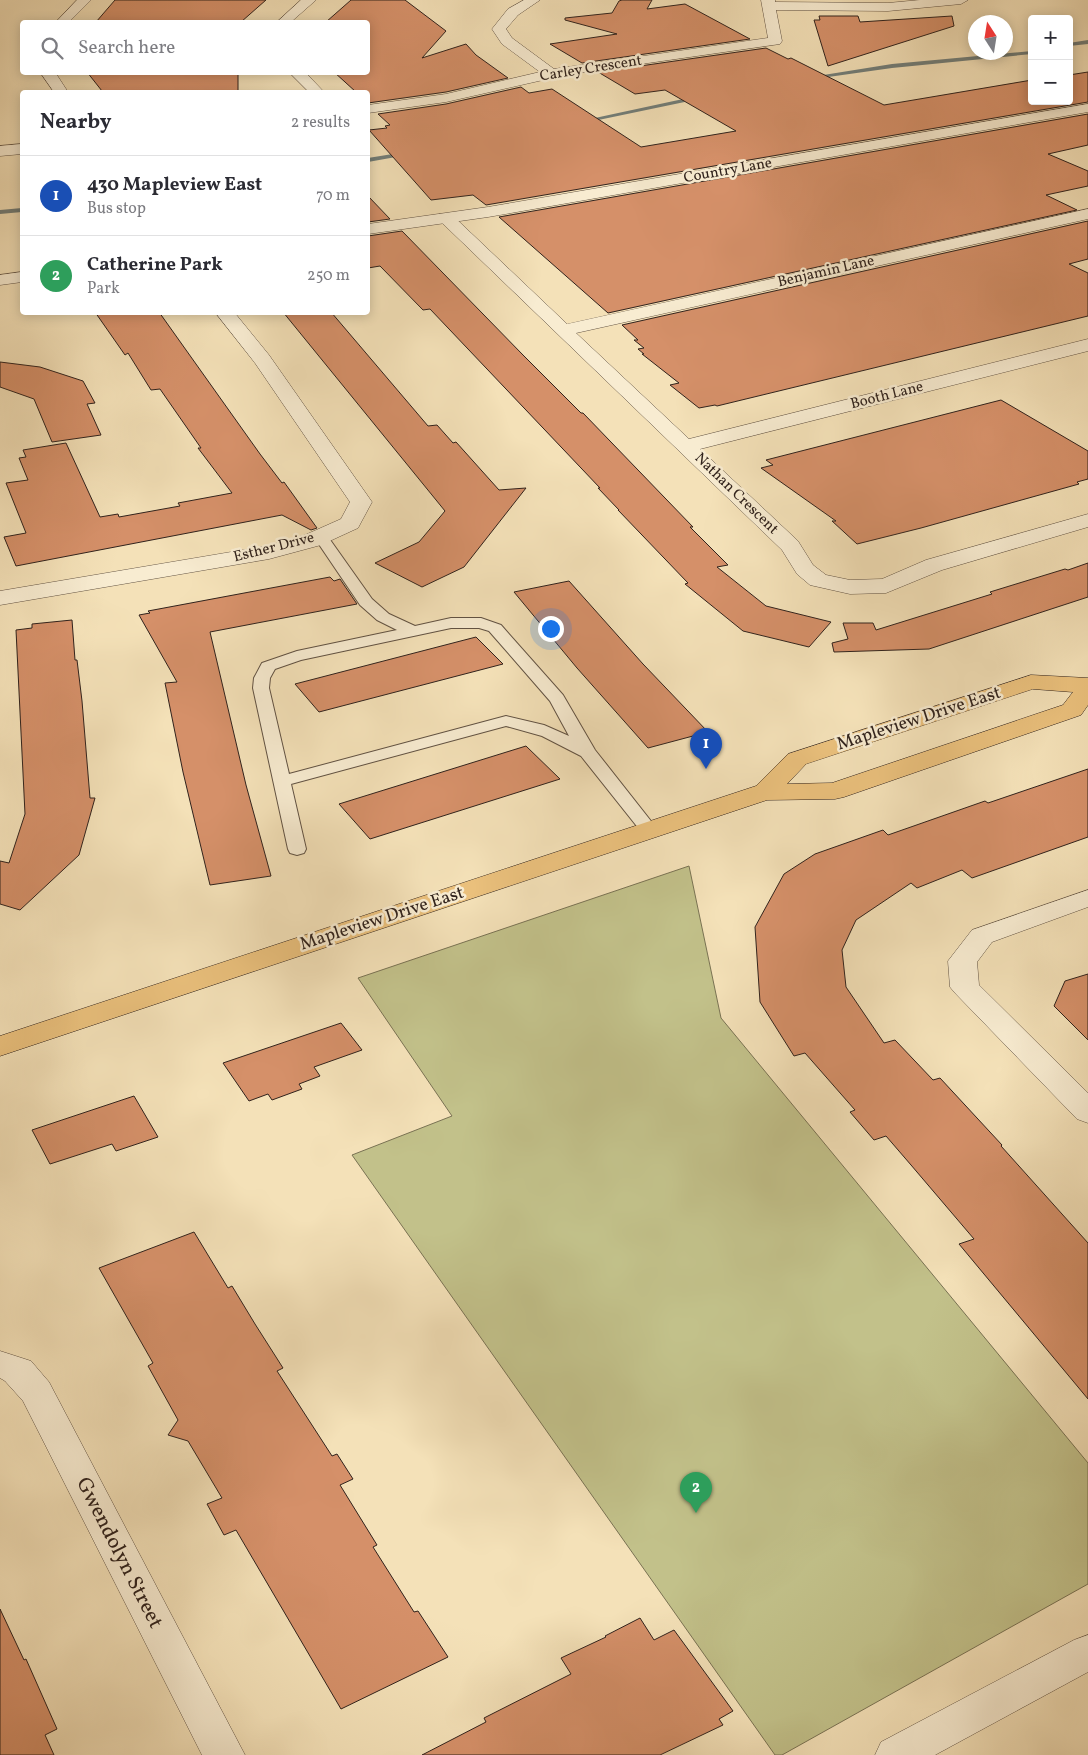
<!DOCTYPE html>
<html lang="en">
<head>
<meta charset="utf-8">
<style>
  body { margin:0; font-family:Vollkorn,serif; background:#f2f2f3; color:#2b2b33 }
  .controls { position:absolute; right:15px; top:15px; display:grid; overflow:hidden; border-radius:5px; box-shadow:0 2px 12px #0003 }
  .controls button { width:45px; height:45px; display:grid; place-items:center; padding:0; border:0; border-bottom:1px solid #e1e1e2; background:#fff; color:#2b2b33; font:25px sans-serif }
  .compass { position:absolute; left:968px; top:15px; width:45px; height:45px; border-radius:50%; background:#fff; box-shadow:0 2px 12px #0003; rotate:348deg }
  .you { position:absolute; left:550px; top:628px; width:18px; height:18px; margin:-12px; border:4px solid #fff; border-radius:50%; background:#1a73e8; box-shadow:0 0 0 8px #1a73e833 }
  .badge { display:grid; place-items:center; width:32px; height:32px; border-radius:50%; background:#ea580c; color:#fff; font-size:16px; font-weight:700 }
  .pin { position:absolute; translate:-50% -41px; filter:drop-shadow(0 1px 2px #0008) }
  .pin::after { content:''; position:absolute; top:26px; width:18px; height:15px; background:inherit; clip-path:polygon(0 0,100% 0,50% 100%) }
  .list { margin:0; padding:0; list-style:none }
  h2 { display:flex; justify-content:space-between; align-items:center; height:65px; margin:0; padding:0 20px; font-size:21px }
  h2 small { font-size:16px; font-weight:400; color:#7c7c81 }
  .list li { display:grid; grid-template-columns:32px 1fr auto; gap:15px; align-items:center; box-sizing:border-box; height:80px; padding:0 20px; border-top:1px solid #e1e1e2 }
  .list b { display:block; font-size:19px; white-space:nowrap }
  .list p { margin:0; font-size:16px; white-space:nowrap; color:#7c7c81 }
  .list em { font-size:16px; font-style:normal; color:#7c7c81 }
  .icon { flex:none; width:28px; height:28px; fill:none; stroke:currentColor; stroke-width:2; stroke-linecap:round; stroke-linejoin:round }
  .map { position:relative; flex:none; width:1088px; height:1755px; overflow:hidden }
  .search { position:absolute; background:#fff; box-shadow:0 2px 12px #0003; left:20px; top:20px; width:350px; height:55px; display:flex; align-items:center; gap:12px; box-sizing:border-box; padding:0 18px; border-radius:5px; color:#7c7c81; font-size:19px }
  .panel { position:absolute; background:#fff; box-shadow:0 2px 12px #0003; left:20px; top:90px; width:350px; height:225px; border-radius:5px }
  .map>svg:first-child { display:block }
  .green { fill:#c2c18a; stroke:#797253 }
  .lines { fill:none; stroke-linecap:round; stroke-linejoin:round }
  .stream { fill:#727e79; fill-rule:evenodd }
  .building { fill:#d59069; stroke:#30221c }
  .service-casing { stroke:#615243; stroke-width:2 }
  .minor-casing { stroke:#615243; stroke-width:1 }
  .tertiary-casing { stroke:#615243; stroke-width:1 }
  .primary-casing { stroke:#30221c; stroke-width:1 }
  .service { fill:#f8ecd1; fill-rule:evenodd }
  .minor { fill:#f8ecd1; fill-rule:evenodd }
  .tertiary { fill:#f8ecd1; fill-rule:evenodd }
  .primary { fill:#eac07c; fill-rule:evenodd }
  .labels { text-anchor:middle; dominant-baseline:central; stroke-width:5; stroke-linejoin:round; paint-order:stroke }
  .far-street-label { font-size:15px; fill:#30221c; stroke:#f8ecd1 }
  .street-label { font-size:18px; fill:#30221c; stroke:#f8ecd1 }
  .near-street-label { font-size:21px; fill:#30221c; stroke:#f8ecd1 }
</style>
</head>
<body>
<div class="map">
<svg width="1088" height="1755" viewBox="0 0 1088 1755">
  <rect width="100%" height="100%" fill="#f4e1b8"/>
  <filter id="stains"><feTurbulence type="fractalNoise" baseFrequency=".004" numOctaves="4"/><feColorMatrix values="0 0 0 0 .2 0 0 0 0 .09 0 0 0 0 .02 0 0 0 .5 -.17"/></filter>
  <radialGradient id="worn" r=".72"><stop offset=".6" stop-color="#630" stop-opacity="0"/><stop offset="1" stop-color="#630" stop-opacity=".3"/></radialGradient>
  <path class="green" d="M689,866L721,1018L1088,1463V1584L782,1755H775L352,1155L452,1116L358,978Z"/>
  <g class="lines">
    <path class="stream" d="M1088,40V44L1069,46V43Z
      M1032,51V54L892,68L814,79L811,77L892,64Z
      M697,96L699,97V99L584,123L581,121Z
      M405,152L408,154L407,155L368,162V158Z
      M22,208V212L0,214V210Z"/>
  </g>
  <path class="building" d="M115,0H266L241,22H96Z
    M351,0H405L446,31L422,58L466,44L476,55L508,78L446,92L368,103V92H356L334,72H368V22H326Z
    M622,0H652L647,9L685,4L750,39L582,63L550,44L617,34L565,20V18L612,13L619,1Z
    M819,16H858L860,22L952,16L954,26L828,66L814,20H820Z
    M766,48L788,59L791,58L884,105L1032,80V101H1069V75L1088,72V102L486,205L473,195L431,200L369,130L387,128L385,126L390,125L378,114L446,104L521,87L529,93L552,89L641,147L736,131L665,90L635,94L598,72Z
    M87,72H238V92H110L108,91H102Z
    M1088,114V145L1048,154L1088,171V186L1046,195L1077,210L608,313L499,217Z
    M368,196L390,219L368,222Z
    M1088,221V259L1069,264L1088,273V316L717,406L715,405L699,408L670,385L679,383L642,354H644L638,349L644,348L634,340H638L622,325Z
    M402,231L523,355L581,413H583L693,527H690L728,565L717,567L766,606L831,622L809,647L743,631L685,584L688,583L618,510H619L598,488H600L430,309L423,310L380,266L368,268V236Z
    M95,312H159L260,454L282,483L284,482L317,528L311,530L282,515L16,566L4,537L26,533L6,483L28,480L19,458L26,457L23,450L66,443L100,517L118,514L119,517L180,506L178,503L232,493L198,448H201L160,389L151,390L128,353L125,355Z
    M283,312H331L428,426L437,425L453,443L456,442L499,490L526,488L464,567L422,587L375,563L419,542L445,511Z
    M0,362L40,367L83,381L95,403L87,404L101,435L52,442L34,399L0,387Z
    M1001,400L1088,451V479L1077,482L1079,484L921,528L857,544L832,521H836L761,468L773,465L766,460Z
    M1088,563V597L929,649L834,652L832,643L848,639L843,623H873L876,630L992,594L990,592L1065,569L1068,570Z
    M330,577L334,581L340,579L357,604L210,632L246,785L271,876L210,885L183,772L165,683L177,682L139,615L150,613L148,611Z
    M569,581L643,664L708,732L648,748L577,668L514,592Z
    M72,620L75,660H77L82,701L90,798H95L79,855L20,910L0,904V861L9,863L25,814L16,630L32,628V624Z
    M476,637L503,664L319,712L295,684Z
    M526,746L560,779L370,839L339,804Z
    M1088,769V837L972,878L962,870L917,888L911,883L856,920L842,950L846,987L884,1043L895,1040L933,1080L940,1078L1002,1145L1001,1146L1088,1243V1399L959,1244L974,1239L911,1165L886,1136L874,1140L850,1112L855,1110L805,1053L794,1056L760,1002L755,927L784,874L815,854L883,830L888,835L985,801L988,803Z
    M1088,974V1040L1054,1006L1065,981Z
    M341,1023L362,1050L314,1067L320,1076L299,1084L302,1089L272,1100L268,1094L249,1101L223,1063Z
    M134,1096L158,1137L116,1151L112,1144L50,1164L32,1130Z
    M194,1232L228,1288L232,1286L255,1324L283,1368L277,1371L332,1456L337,1454L353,1479L340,1485L377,1545L373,1547L414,1612L418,1611L448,1657L341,1709L236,1530L224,1535L207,1504L222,1498L188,1441L168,1435L178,1420L148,1366L153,1363L99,1268Z
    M0,1609L24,1660L26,1659L57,1729L45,1735L54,1755H0Z
    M640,1618L654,1640L674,1630L733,1711L719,1719L723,1725L660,1755H422L486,1722L484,1718L571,1674L561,1658L606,1637L605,1636Z"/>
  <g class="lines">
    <defs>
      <path id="service" d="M321,533L326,534L372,599L389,614L415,626L451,618H481L501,625L563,695L595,750L658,830L655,834L649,835L643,834L581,756L542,736L506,726L291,784L306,849L304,853L297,855L290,853L288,849L253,688L254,678L262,663L297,651L397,630L377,620L360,605L314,537L316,534ZM451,628H479L489,631L550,701L569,736L544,725L506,716L289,774L269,688L270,678L275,669L301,660Z"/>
      <path id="minor" d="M301,0H316L291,22H277Z
        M524,0H540L518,15L506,29L512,38L554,69L768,38L761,0H775V2L888,3L920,0H968L961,4L888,11L776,10L782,41L780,44L565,75L446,102L368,113V105L446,94L540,72L502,44L492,29L508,9Z
        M289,72H305L324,92H309Z
        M22,144V154L0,156V146Z
        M1088,209V219L576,333L689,439L1088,339V351L700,449L798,541L813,565L826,575L850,580L882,579L926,560L1088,514V527L942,570L886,593L850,594L810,585L797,574L782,550L437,218L439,214H451L567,324Z
        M215,312H234L269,355L372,502L358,528L321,545L269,559L0,605V591L267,546L305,535L341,519L350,502L255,363Z
        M1088,890V907L992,942L977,962L979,985L1088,1093V1123L1077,1119L955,993L950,987L948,961L972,930Z
        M0,1351L31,1361L49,1382L245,1755H202L23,1401L5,1381L0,1378Z
        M1088,1635V1672L935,1755H875L881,1742L1074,1640Z"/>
      <path id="tertiary" d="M77,0H91L69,22H56Z
        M40,72H55L68,92H54Z
        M1088,104V112L488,217L368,234V224L488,207Z
        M22,272V282L0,285V275Z"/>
      <path id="primary" d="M1031,675L1088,678V705L1081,715L844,797L835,799L767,800L0,1056V1036L756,786L788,754ZM1033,689L1073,692L1063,705L832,783L787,784L806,764Z"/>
    </defs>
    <use href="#service" class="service-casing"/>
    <use href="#minor" class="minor-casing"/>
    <use href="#tertiary" class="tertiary-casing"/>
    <use href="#primary" class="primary-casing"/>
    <use href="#service" class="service"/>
    <use href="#minor" class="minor"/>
    <use href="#tertiary" class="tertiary"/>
    <use href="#primary" class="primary"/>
  </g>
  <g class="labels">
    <g class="far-street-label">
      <text transform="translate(591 69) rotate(-9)">Carley Crescent</text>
      <text transform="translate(728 171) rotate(-10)">Country Lane</text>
      <text transform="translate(826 272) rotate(-13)">Benjamin Lane</text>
      <text transform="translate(887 396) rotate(-14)">Booth Lane</text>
      <text transform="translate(736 494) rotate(44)">Nathan Crescent</text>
      <text transform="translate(274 548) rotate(-14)">Esther Drive</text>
    </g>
    <g class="street-label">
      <text transform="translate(919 719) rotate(-18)">Mapleview Drive East</text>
      <text transform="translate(382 919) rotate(-18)">Mapleview Drive East</text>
    </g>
    <g class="near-street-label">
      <text transform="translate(119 1553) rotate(63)">Gwendolyn Street</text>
    </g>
  </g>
  <rect width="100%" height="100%" filter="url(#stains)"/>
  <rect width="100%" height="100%" fill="url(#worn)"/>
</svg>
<div class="controls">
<button>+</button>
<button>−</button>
</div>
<svg class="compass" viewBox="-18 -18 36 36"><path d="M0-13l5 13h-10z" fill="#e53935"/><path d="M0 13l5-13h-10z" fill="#7c7c81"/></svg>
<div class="you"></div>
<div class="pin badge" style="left:706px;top:769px;background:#1a4fb4">1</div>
<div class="pin badge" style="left:696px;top:1513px;background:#2e9e5b">2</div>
<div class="search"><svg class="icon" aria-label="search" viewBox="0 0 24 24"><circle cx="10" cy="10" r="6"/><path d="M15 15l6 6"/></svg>Search here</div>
<section class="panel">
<h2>Nearby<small>2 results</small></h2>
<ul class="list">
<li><span class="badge" style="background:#1a4fb4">1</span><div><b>430 Mapleview East</b><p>Bus stop</p></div><em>70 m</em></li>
<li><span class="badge" style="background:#2e9e5b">2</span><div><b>Catherine Park</b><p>Park</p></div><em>250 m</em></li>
</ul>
</section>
</div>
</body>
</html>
